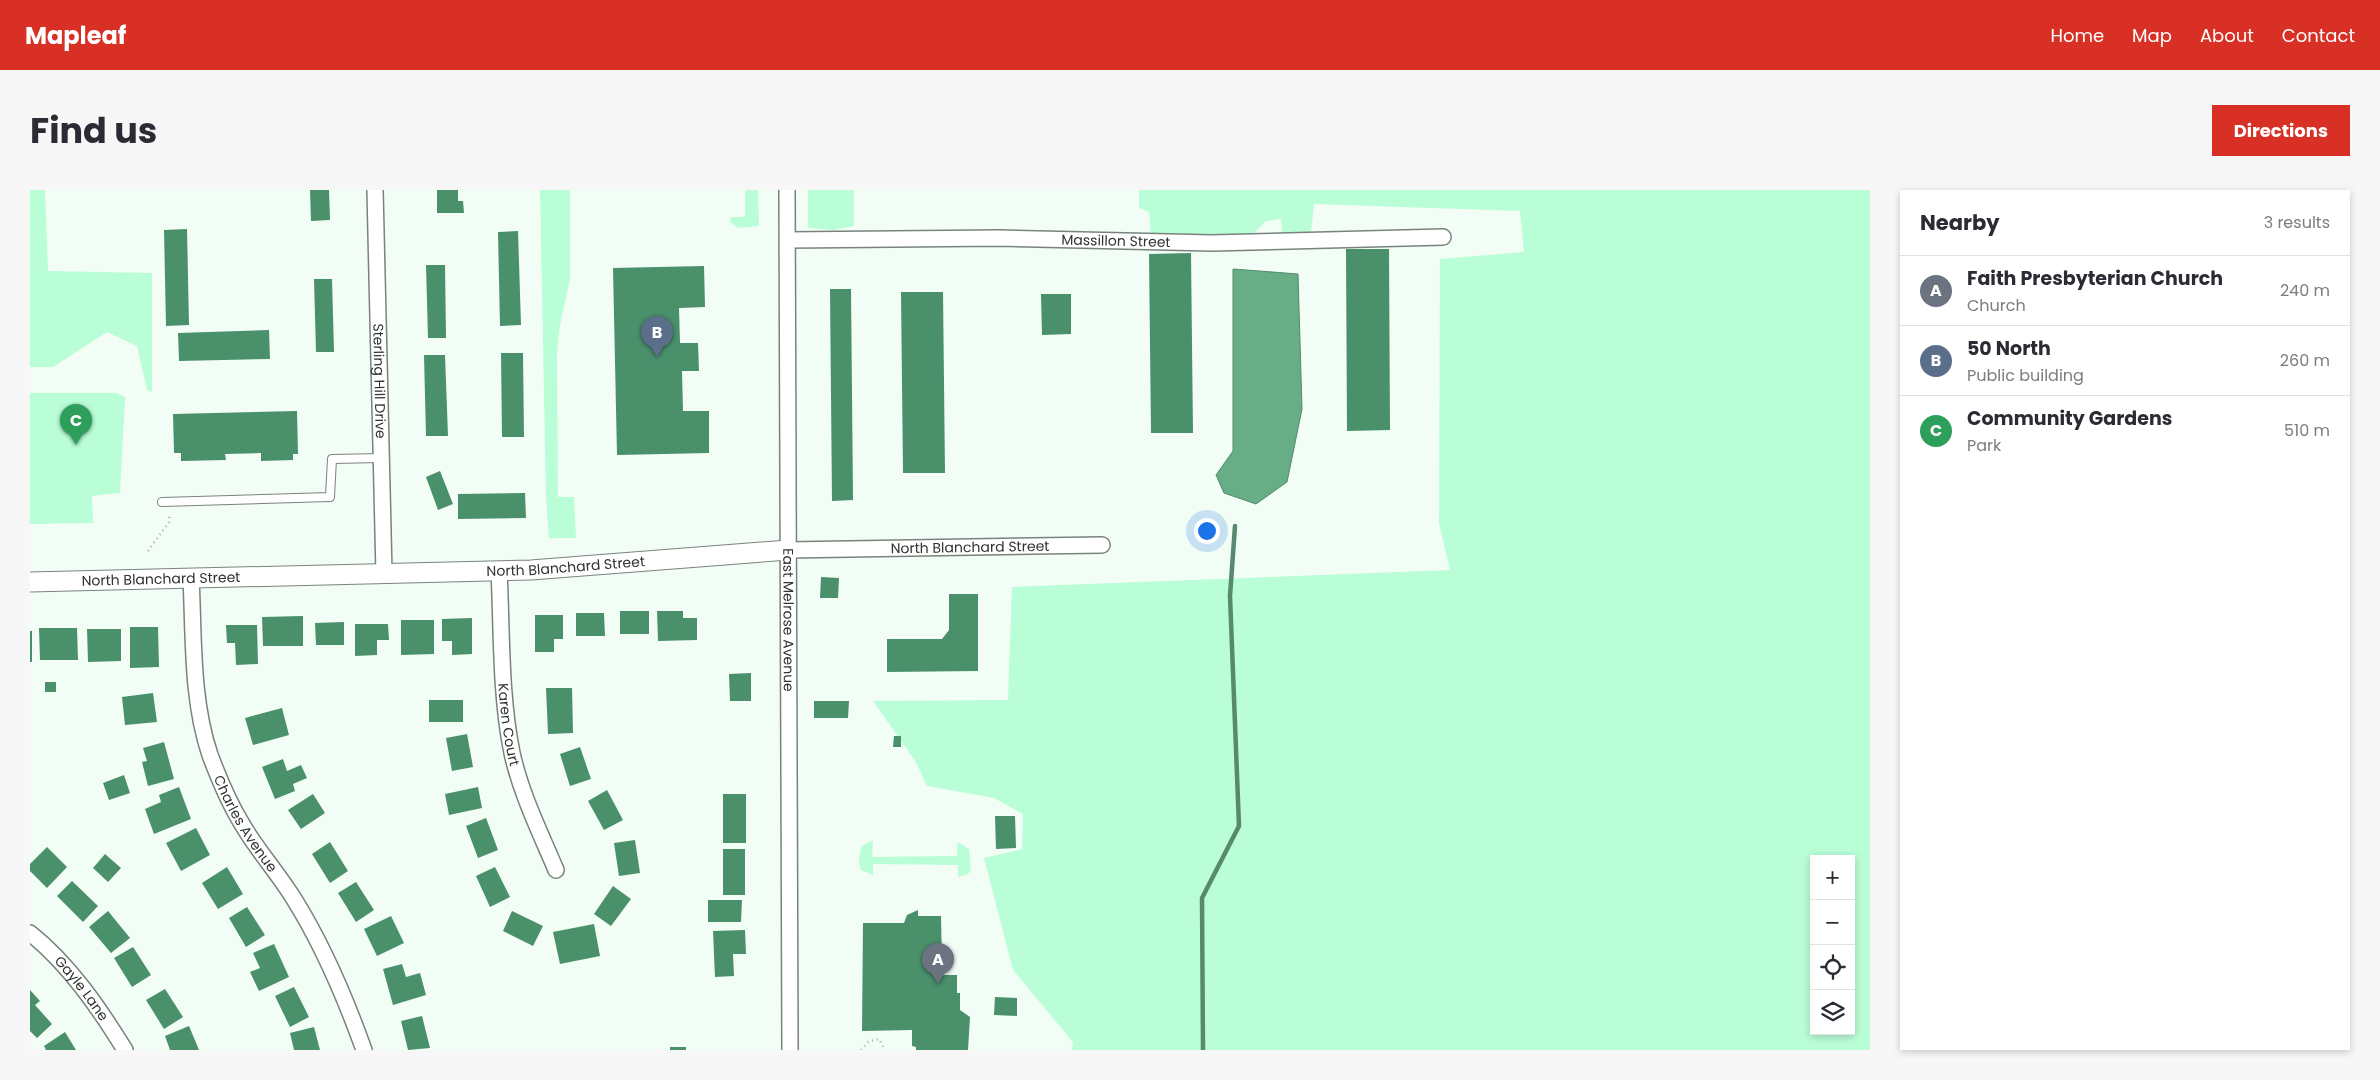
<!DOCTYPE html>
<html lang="en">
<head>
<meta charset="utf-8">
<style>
  body { margin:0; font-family:Poppins,sans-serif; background:#f7f7f7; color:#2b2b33 }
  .controls { position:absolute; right:15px; bottom:15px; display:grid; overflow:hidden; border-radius:0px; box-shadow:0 2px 8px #0003 }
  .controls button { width:45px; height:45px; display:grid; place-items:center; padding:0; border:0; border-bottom:1px solid #e1e1e2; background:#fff; color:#2b2b33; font:25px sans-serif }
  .you { position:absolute; left:1176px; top:340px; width:18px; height:18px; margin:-12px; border:4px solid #fff; border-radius:50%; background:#1a73e8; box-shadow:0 0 0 8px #1a73e833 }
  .badge { display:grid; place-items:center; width:32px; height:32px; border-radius:50%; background:#d93025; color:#fff; font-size:16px; font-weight:700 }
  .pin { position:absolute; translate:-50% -41px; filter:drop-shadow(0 1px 2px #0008) }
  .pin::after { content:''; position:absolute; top:26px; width:18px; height:15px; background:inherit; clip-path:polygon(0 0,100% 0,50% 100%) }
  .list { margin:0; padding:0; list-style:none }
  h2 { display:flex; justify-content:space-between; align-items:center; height:65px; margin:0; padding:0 20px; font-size:21px }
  h2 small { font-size:16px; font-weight:400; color:#7c7c81 }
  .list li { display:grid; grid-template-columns:32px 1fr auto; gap:15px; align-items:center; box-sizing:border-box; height:70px; padding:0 20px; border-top:1px solid #e1e1e2 }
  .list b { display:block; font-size:19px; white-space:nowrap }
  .list p { margin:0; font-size:16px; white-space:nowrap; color:#7c7c81 }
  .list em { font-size:16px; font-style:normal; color:#7c7c81 }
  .icon { flex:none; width:28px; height:28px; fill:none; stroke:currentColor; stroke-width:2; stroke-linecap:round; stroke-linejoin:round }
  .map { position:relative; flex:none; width:1840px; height:860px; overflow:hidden; border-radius:0px }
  header { display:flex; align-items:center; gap:30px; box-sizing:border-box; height:70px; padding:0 25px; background:#d93025; color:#fff }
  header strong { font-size:24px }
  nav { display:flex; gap:28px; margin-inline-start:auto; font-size:18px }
  .intro { display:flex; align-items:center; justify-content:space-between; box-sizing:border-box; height:120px; padding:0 30px }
  h1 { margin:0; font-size:35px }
  .button { padding:12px 22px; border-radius:0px; background:#d93025; color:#fff; font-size:18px; font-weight:700 }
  main { display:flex; gap:30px; padding:0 30px }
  aside { flex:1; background:#fff; border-radius:0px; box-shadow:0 2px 8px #0003 }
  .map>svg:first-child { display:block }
  .green { fill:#b9fed7; fill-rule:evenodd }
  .water { fill:#67ae87; stroke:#56896d }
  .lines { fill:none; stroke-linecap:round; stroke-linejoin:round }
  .stream { stroke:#56896d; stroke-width:4.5 }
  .building { fill:#49906b }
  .service-casing { stroke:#79837d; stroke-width:10 }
  .minor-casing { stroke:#79837d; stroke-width:18 }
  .tertiary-casing { stroke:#79837d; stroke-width:21 }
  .path { stroke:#a3aca7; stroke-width:2.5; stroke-dasharray:1 4; stroke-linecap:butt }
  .service { stroke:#fff; stroke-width:8 }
  .minor { stroke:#fff; stroke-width:15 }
  .tertiary { stroke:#fff; stroke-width:19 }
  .labels { text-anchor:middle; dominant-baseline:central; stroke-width:4.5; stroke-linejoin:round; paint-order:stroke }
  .street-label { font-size:14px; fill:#2f3331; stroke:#f1fdf5 }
</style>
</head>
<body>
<header>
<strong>Mapleaf</strong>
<nav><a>Home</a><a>Map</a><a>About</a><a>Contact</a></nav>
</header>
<div class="intro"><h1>Find us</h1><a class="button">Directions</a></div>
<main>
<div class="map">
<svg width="1840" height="860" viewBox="0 0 1840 860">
  <rect width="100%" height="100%" fill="#f1fdf5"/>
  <path class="green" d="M0,0H15L18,81L122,83V202L117,200L107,156L77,142L23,177H0Z
    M510,0H540V89L530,135L527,163L528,307H544L546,348H519L516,307Z
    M715,0H728L729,36L708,38L700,32L701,27H715Z
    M778,0H824V36L803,40L778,38Z
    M1109,0H1840V860H1042L1043,852L983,780L954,668L992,659L993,624L964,608L897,596L886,572L843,511L978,510L982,397L1420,380L1409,333L1410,69L1494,62L1490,21L1284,14L1281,42L1252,44L1251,29L1236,31L1223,44L1121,45L1119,22L1109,18ZM1784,669H1821V841H1784Z
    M0,203H86L95,207L90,303L62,306L63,333L0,334Z
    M843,650L842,667L927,666L928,652L939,659L941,679L938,684L928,687V675L843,674V685L831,680C828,671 829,665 832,656Z"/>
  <path class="water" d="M1203,79L1268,84L1272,219L1257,292L1226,314L1194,303L1186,285L1203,261Z"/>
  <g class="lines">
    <path class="stream" d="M1173,860L1172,708L1209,636L1200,406L1205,336"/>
  </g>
  <path class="building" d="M280,0H299L300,30L281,31Z
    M407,0H428V11H433L434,23H407Z
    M157,39L159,135L136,136L134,40Z
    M488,41L491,135L470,136L468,42Z
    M1316,59H1359L1360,240L1317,241Z
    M1161,63L1163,243H1121L1119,64Z
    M396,75H415L416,148H398Z
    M674,76L675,117L649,118L650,153H668L669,181H652L653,221H679V263L587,265L583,78Z
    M284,89H302L304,162H286Z
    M800,99H821L823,310L802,311Z
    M871,102H913L915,283H873Z
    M1011,104H1041V144L1012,145Z
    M239,140L240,169L149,171L148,143Z
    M471,163H493L494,247H472Z
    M394,165H415L418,246H396Z
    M267,221L268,264H263V270L231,271V263L195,264L196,270L151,271V263H144L143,224Z
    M410,281L423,314L408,320L396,287Z
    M495,303L496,328L428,329V304Z
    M791,387L809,388L808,408H790Z
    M919,404H948V481L857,482V449H912L919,440Z
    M590,421H619V444H590Z
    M627,421H653V428H667V450L628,451Z
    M546,423H574L575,446H546Z
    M505,425H533V449H524V462H505Z
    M273,426V456H233L232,427Z
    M442,428V464L422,465V451H412V429Z
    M371,430H404V464L371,465Z
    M314,432V455H286L285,433Z
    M325,434H358L359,450H347V465L325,466Z
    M196,435H227L228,474L206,475L205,453H197Z
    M100,437H128L129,477L100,478Z
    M9,438H47L48,470H10Z
    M57,439H91V471L58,472Z
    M0,441H2V472H0Z
    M721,483V511H700L699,484Z
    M15,492H26V502H15Z
    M516,498H542L543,543L518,544Z
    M123,503L127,532L95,535L92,507Z
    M399,510H433V532H399Z
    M784,511H819L818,528H784Z
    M252,518L259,545L223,555L215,528Z
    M437,544L443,577L422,581L416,548Z
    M864,546H871V557H863Z
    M134,552L144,589L118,596L112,572L117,571L113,558Z
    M550,557L561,589L540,596L530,564Z
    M253,569L257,581L271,575L277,588L263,594L265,601L245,609L232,577Z
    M94,585L100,603L79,610L73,593Z
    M149,597L161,629L124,644L115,619L131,612L129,605Z
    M448,597L452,618L419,625L415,604Z
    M577,600L593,630L574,640L558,611Z
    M283,604L295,623L271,639L258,620Z
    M693,604H716V653H693Z
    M965,626H985L986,658L966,659Z
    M456,628L468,660L448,668L436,636Z
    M166,638L180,665L151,681L136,653Z
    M605,650L610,683L589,686L584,653Z
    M300,652L318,681L300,693L282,664Z
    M17,657L37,677L17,698L0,681V674Z
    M693,659H715V705H693Z
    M75,664L91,678L78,692L63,678Z
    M197,677L213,704L188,719L172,693Z
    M465,677L480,707L460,717L446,686Z
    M42,691L68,716L53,732L27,706Z
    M326,692L344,720L326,732L308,703Z
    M583,696L601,709L581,736L564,724Z
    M678,710H712L711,732H678Z
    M217,717L235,745L216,757L199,728Z
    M888,720V726H911L912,775H905V785H927V803H930V820L940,827L938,860H886V857L882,856V840L832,841L833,733H874L877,725Z
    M78,721L100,748L81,763L59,737Z
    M482,721L513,736L503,756L473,741Z
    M361,726L374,753L347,766L334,739Z
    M564,734L570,766L530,774L523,742Z
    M715,740L716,764H703L704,786L685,787L683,741Z
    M244,754L259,787L229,801L220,782L230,778L223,763Z
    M103,757L121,785L102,797L84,768Z
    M372,774L376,787L390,783L396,805L363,815L353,779Z
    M264,797L279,827L260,837L245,806Z
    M135,799L153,827L134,839L116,810Z
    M0,800L10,811L5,815L22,834L7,848L0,841Z
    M965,807L987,808V826L964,825Z
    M392,826L400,858L378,860L371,831Z
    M159,836L169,860H140L135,846Z
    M284,837L290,860H264L260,843Z
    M35,842L46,860H16L14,856Z
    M640,857H656V860H640Z"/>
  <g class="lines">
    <defs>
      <path id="service" d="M132,312L300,307L302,269L351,268"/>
      <g id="minor">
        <path id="s1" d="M345,0L354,384"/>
        <path id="s2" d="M757,0L760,860"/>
        <path id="s3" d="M758,50L969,48L1182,53L1413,47"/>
        <path id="s4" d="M758,360L1072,355"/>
        <path id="s5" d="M469,381C472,441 470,504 482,563C491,604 510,642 526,680"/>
        <path id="s6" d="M161,388C164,446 161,509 180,565C189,589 199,613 212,634C227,660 248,683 264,709C294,757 315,807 334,860"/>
        <path id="s7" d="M0,743C39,774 69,818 95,860"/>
      </g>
      <g id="tertiary">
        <path id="s8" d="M0,392L501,380L758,360"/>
      </g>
    </defs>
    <use href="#service" class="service-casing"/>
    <use href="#minor" class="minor-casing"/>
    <use href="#tertiary" class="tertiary-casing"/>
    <path class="path" d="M118,361L139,332L140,323
      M831,860L839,851L849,849L855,860"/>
    <use href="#service" class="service"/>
    <use href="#minor" class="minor"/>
    <use href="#tertiary" class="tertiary"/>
  </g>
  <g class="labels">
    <g class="street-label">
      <text stroke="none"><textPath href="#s3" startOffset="328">Massillon Street</textPath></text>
      <text stroke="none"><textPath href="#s1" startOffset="191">Sterling Hill Drive</textPath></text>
      <text stroke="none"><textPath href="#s4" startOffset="182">North Blanchard Street</textPath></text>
      <text stroke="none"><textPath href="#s8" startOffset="536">North Blanchard Street</textPath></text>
      <text stroke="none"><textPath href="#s8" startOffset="131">North Blanchard Street</textPath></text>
      <text stroke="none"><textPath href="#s2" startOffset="430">East Melrose Avenue</textPath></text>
      <text stroke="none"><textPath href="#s5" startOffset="154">Karen Court</textPath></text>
      <text stroke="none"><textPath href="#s6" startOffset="256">Charles Avenue</textPath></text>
      <text stroke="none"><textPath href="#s7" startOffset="76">Gayle Lane</textPath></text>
    </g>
  </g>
</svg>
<div class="controls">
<button>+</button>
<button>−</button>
<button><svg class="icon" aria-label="locate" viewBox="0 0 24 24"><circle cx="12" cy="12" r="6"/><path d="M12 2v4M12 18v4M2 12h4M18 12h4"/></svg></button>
<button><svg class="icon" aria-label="layers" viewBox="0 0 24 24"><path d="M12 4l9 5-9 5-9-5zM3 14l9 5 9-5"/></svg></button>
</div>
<div class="you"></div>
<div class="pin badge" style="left:908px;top:794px;background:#6b7280">A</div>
<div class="pin badge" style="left:627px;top:167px;background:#5c6f8a">B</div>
<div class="pin badge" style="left:46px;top:255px;background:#2e9e5b">C</div>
</div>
<aside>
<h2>Nearby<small>3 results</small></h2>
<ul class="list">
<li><span class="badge" style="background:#6b7280">A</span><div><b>Faith Presbyterian Church</b><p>Church</p></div><em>240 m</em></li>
<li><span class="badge" style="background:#5c6f8a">B</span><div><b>50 North</b><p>Public building</p></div><em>260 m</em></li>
<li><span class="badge" style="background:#2e9e5b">C</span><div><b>Community Gardens</b><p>Park</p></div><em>510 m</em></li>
</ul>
</aside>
</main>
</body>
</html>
